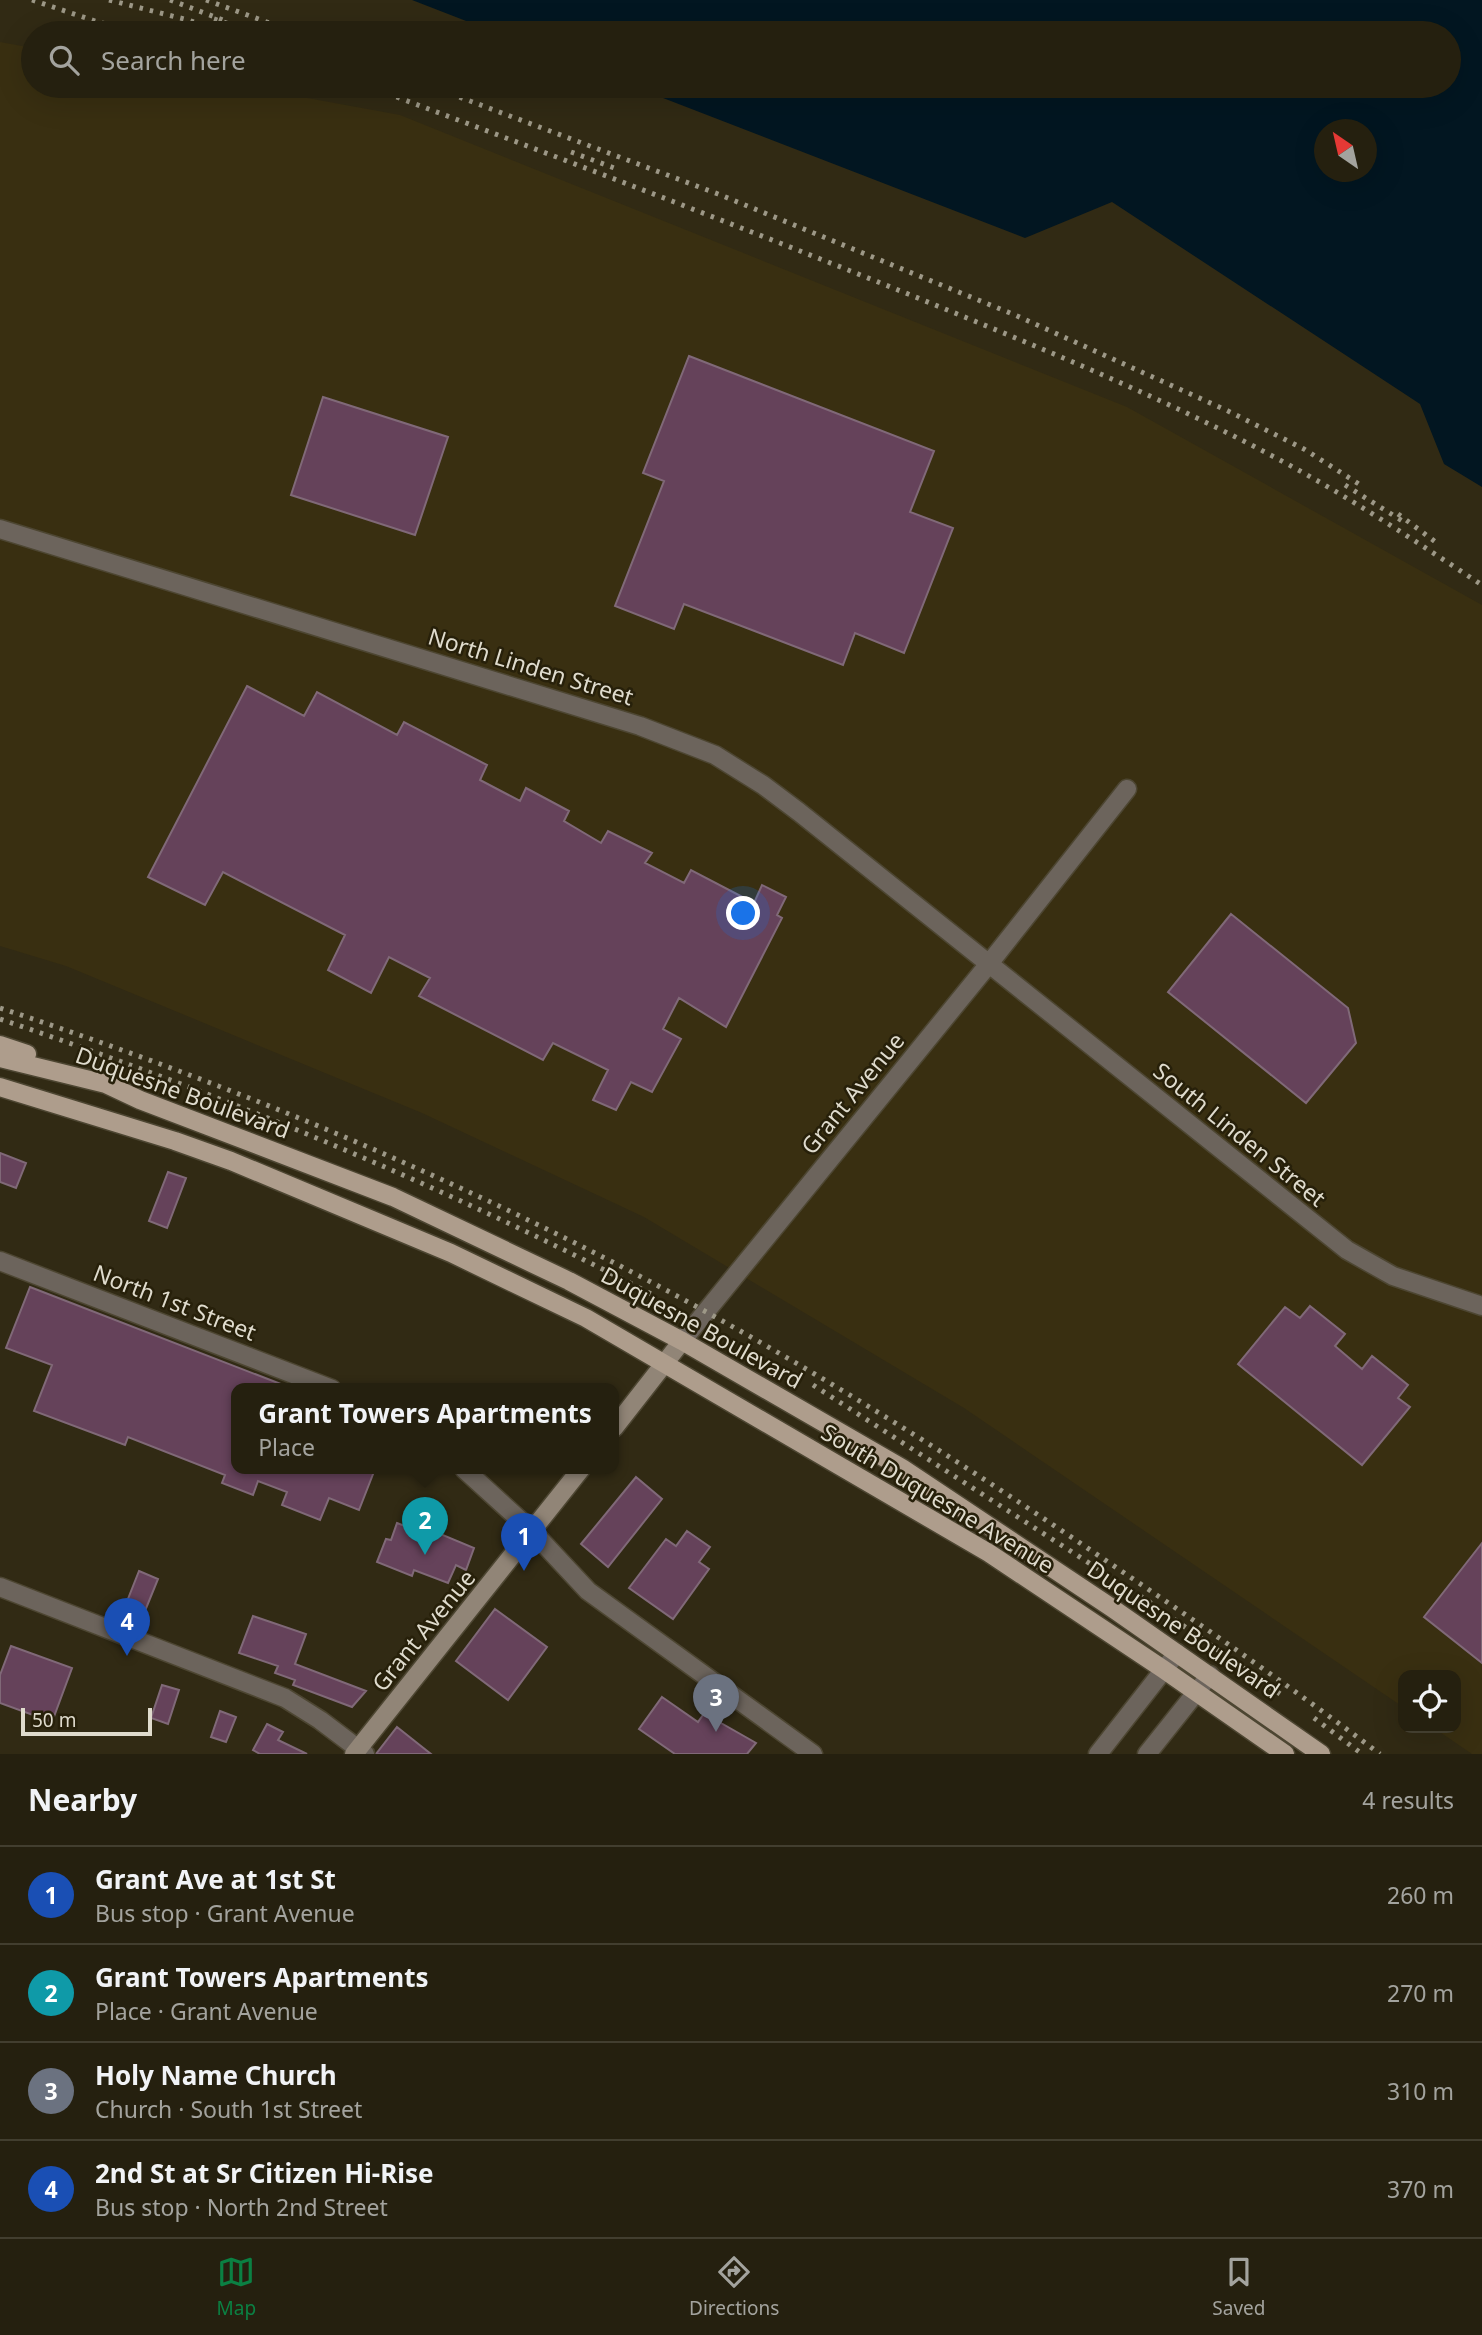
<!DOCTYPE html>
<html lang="en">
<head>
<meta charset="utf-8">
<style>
  body { margin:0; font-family:"Noto Sans",sans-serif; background:#2d2818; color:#f1f3f6 }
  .controls { position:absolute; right:21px; bottom:21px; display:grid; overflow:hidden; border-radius:14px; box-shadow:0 7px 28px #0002 }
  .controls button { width:63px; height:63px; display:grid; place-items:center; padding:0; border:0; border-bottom:2px solid #423e2f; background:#25200f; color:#f1f3f6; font:35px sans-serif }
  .compass { position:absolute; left:1314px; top:119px; width:63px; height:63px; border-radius:50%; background:#25200f; box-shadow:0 7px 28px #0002; rotate:326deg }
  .scale { position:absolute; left:21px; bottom:18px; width:131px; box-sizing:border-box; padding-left:7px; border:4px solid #dfdbcd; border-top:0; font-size:19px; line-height:24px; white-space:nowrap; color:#dfdbcd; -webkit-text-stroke:5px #27200a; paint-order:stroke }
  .you { position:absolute; left:744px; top:914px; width:24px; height:24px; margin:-18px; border:5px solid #fff; border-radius:50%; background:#1a73e8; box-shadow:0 0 0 10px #1a73e833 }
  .badge { display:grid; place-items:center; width:46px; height:46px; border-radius:50%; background:#0b8043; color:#fff; font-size:23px; font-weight:700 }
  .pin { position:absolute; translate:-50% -58px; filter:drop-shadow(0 2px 4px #0008) }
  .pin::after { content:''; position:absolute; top:37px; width:24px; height:21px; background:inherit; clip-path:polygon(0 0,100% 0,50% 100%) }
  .popup { position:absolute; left:231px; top:1383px; width:388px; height:91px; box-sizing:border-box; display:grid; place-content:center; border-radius:14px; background:#25200f; filter:drop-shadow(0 2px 5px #0005); font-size:23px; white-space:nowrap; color:#a3a39e }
  .popup b { font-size:26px; color:#f1f3f6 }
  .popup::after { content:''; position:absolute; left:50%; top:100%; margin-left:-14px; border:14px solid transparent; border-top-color:#25200f }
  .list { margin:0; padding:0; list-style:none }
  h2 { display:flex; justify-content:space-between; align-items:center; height:91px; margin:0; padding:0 28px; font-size:30px }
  h2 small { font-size:23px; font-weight:400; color:#a3a39e }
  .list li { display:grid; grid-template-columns:46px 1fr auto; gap:21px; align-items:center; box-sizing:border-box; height:98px; padding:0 28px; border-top:2px solid #423e2f }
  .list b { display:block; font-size:26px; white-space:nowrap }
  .list p { margin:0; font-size:23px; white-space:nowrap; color:#a3a39e }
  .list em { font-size:23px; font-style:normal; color:#a3a39e }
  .icon { flex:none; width:38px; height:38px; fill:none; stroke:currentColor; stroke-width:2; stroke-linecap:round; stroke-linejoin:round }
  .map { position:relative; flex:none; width:1482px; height:1754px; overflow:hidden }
  .search { position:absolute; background:#25200f; box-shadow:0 7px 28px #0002; left:21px; right:21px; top:21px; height:77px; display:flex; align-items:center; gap:18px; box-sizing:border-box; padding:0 24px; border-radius:38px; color:#a3a39e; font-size:26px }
  .sheet { height:483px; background:#25200f }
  nav { display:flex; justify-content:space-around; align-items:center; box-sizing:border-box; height:98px; border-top:2px solid #423e2f; background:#25200f; font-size:19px; color:#a3a39e }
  nav a { display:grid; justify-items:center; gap:4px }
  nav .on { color:#0b8043 }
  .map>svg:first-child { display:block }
  .built { fill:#392f11 }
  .water { fill:#021621; fill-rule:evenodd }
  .building { fill:#65425a; stroke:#806978; stroke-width:2 }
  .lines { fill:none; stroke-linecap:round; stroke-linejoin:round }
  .street-casing { stroke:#4d4632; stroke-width:21 }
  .secondary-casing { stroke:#4d4632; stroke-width:21 }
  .primary-casing { stroke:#4d4632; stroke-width:21 }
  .street { stroke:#6c645c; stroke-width:18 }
  .secondary { stroke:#918577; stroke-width:18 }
  .primary { stroke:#ae9d8c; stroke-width:18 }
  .rail { stroke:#9d9887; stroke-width:5; stroke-dasharray:3.5 7; stroke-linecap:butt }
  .labels { text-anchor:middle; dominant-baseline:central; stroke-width:5; stroke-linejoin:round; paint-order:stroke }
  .street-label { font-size:23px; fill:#dfdbcd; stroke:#27200a }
</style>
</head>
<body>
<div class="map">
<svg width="1482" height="1754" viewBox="0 0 1482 1754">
  <rect width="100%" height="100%" fill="#312a14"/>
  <path class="built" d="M0,42L33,48V86H241L400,115L1127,407L1482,605V1754H1472L1434,1728H1456V1675H1403V1707L964,1408L644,1217L422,1113L66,966L0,946Z"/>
  <path class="water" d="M412,0H1482V487L1444,464L1420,404L1112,202L1025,238L632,86H1449V33H497ZM1324,130H1366V172H1324Z"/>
  <path class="building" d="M689,356L934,451L910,512L953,528L904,653L855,633L843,665L684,604L674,629L615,606L664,481L643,473Z
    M323,397L448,437L415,535L291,495Z
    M247,686L304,716L317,692L397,735L404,722L487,765L480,780L520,801L526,788L569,811L564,821L601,843L608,831L652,853L645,863L684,883L691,870L754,903L762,885L786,897L777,915L782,918L726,1027L679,998L663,1029L681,1039L652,1092L631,1082L616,1110L593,1100L608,1070L553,1043L543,1060L419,996L430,978L389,957L371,993L328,970L345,935L223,872L205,905L148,877Z
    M1231,914L1348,1008L1356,1043L1306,1103L1168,992Z
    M0,1153L26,1163L16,1188L0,1182Z
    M168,1172L186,1178L167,1228L149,1221Z
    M30,1287L291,1388L236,1389V1469H375L359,1510L329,1498L320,1520L282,1505L287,1492L258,1481L253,1495L222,1483L225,1475L128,1437L125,1445L34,1411L52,1365L6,1348Z
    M1310,1306L1345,1334L1335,1346L1362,1369L1372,1356L1408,1385L1398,1398L1410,1407L1362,1465L1238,1364L1285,1307L1300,1318Z
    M636,1477L662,1499L608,1567L581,1544Z
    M397,1523L412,1529L414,1523L474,1548L466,1570L456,1565L448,1583L414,1570L412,1576L377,1562L386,1539L391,1540Z
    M687,1531L710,1547L699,1562L709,1569L673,1619L629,1588L666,1539L676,1546Z
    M1482,1543V1663L1424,1617Z
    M139,1571L158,1579L145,1611L126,1604Z
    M495,1609L547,1647L508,1700L456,1661Z
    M253,1616L306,1634L295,1664L366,1691L352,1707L293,1685L295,1680L275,1673L278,1666L239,1653Z
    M11,1646L72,1668L52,1722L0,1703V1675Z
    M162,1685L179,1690L168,1724L151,1718Z
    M662,1697L698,1722L705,1712L722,1715L721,1723L756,1743L747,1754H675L639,1729Z
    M220,1711L236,1717L226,1742L211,1737Z
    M267,1724L283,1732L278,1740L307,1754H260L253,1750Z
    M397,1727L431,1754H376Z"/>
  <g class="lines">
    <defs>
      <path id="street" d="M0,529L640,726L715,755L763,785L799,812L1347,1250L1393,1276L1482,1306
        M0,1261L332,1389
        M682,1341L988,965L1127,789
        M464,1469L532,1531L588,1591L813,1754
        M0,1587L285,1698L320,1720L365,1754
        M1098,1754L1177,1653
        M1147,1754L1210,1675"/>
      <path id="secondary" d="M614,1428L682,1341
        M354,1754L581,1469"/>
      <path id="primary" d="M0,1045L27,1054
        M0,1058L106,1084L140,1100L393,1197L569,1281L682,1341L902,1468L1112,1608L1321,1754
        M0,1087L175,1141L231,1161L451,1253L586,1318L989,1553L1163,1669L1285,1754"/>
    </defs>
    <use href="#street" class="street-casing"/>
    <use href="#secondary" class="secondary-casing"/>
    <use href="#primary" class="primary-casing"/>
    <use href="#street" class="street"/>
    <use href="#secondary" class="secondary"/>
    <use href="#primary" class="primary"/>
    <path class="rail" d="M32,0L98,22L147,33
      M109,0L188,20L226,33
      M170,0L223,20
      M206,0L297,33
      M214,19L257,33
      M367,86C550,154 732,223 913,296C1036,346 1160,396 1278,459C1348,496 1415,541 1482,585
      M430,86L718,194L1015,315L1226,410L1304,449L1362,486
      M571,152L617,169
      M1345,485L1404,522
      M1398,514L1437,543
      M0,1008C215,1079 426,1165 628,1270C795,1357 953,1456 1108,1562C1200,1624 1291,1687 1380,1754
      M0,1019C224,1095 442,1185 651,1294
      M813,1385L1148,1601L1283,1696
      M1314,1718L1362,1754"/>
  </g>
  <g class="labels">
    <g class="street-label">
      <text transform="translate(531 666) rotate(17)">North Linden Street</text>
      <text transform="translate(183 1092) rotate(20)">Duquesne Boulevard</text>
      <text transform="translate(852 1093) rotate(-51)">Grant Avenue</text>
      <text transform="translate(1240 1134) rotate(39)">South Linden Street</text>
      <text transform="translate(175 1302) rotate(21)">North 1st Street</text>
      <text transform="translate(702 1327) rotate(29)">Duquesne Boulevard</text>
      <text transform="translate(938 1498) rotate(31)">South Duquesne Avenue</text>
      <text transform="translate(1184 1629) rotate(34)">Duquesne Boulevard</text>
      <text transform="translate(423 1630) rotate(-51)">Grant Avenue</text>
    </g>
  </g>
</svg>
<div class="controls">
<button><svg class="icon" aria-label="locate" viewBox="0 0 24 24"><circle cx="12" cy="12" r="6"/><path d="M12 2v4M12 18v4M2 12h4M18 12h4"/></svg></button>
</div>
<svg class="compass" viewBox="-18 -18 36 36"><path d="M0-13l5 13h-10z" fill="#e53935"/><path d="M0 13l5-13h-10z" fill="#a3a39e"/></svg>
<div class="scale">50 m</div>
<div class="you"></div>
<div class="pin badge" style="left:524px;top:1571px;background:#1a4fb4">1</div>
<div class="pin badge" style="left:425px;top:1555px;background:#0f9aa8">2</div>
<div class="popup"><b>Grant Towers Apartments</b>Place</div>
<div class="pin badge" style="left:716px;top:1732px;background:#6b7280">3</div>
<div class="pin badge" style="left:127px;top:1656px;background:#1a4fb4">4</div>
<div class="search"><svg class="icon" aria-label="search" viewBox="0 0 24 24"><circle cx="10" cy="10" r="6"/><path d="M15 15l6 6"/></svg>Search here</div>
</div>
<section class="sheet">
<h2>Nearby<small>4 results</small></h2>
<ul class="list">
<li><span class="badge" style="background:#1a4fb4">1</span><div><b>Grant Ave at 1st St</b><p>Bus stop · Grant Avenue</p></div><em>260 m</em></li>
<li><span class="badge" style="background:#0f9aa8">2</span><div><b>Grant Towers Apartments</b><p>Place · Grant Avenue</p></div><em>270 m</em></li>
<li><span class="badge" style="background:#6b7280">3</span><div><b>Holy Name Church</b><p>Church · South 1st Street</p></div><em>310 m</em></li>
<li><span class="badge" style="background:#1a4fb4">4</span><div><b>2nd St at Sr Citizen Hi-Rise</b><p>Bus stop · North 2nd Street</p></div><em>370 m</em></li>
</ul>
</section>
<nav>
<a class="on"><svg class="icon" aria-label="map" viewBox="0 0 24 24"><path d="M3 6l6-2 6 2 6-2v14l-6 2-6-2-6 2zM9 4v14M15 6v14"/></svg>Map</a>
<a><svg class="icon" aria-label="directions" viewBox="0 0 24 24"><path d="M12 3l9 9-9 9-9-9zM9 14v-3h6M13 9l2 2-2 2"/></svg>Directions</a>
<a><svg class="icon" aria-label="saved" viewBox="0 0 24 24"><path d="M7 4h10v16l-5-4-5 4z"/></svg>Saved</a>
</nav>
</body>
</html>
